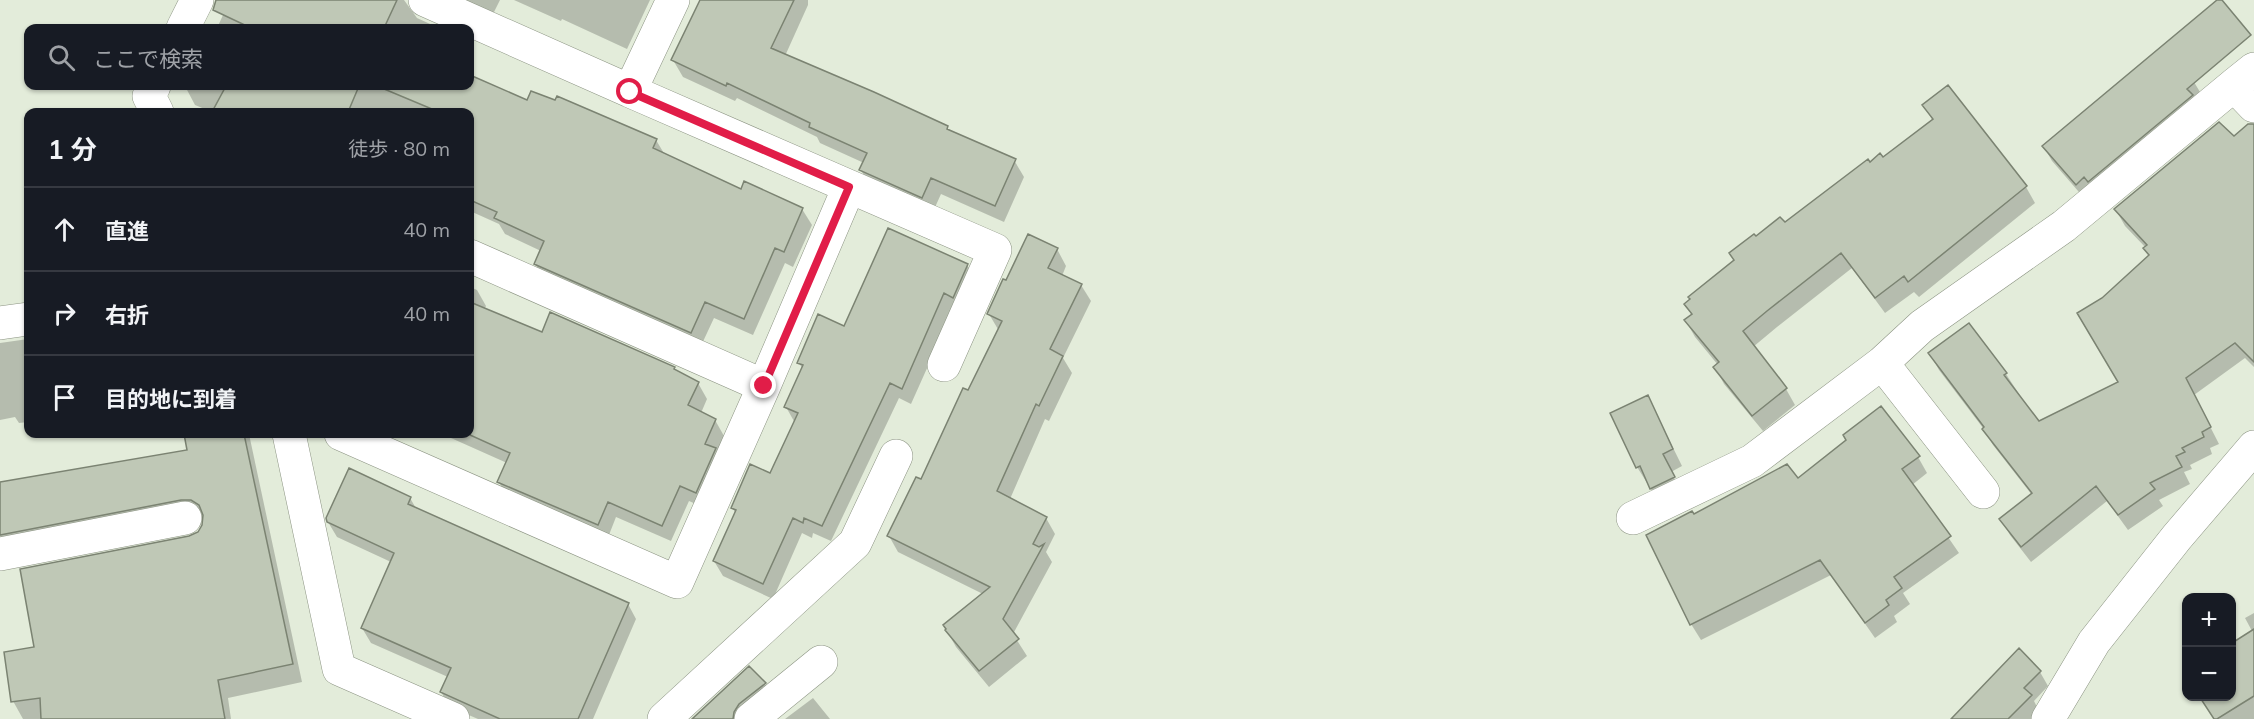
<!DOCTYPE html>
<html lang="ja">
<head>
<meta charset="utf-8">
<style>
  body { margin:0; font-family:Mulish,"Noto Sans JP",sans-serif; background:#242831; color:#f1f3f6 }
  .controls { position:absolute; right:18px; bottom:18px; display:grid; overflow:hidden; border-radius:12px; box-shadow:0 2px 4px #0004 }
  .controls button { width:54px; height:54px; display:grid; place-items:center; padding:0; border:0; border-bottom:2px solid #363941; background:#171b24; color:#f1f3f6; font:30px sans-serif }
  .stop { position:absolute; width:18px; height:18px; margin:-14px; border:4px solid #e11d48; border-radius:50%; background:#fff }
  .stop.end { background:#e11d48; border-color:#fff; box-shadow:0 2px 6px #0008 }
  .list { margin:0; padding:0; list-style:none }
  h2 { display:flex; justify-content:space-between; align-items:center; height:78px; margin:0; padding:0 24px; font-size:26px }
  h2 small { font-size:20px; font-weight:400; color:#9ea1a6 }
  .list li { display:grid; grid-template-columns:39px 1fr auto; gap:18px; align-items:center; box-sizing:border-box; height:84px; padding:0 24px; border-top:2px solid #363941 }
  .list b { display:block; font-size:22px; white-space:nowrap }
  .list em { font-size:20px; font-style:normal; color:#9ea1a6 }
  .icon { flex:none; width:33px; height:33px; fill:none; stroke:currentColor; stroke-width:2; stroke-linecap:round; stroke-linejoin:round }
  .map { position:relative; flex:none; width:2254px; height:719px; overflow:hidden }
  .search { position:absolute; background:#171b24; box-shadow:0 2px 4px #0004; left:24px; top:24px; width:450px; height:66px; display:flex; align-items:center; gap:15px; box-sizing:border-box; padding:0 21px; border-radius:12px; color:#9ea1a6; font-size:22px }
  .panel { position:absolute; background:#171b24; box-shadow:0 2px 4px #0004; left:24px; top:108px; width:450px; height:330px; border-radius:12px }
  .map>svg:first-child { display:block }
  .shadow { fill:#0003 }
  .building { fill:#bfc8b6; stroke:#7b8372; stroke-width:1.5 }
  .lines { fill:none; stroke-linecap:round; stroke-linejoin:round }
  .minor-casing { stroke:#8b9382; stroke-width:34 }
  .minor { stroke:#fff; stroke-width:33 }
  .route { stroke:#e11d48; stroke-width:8 }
</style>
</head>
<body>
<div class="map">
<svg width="2254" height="719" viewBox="0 0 2254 719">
  <rect width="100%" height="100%" fill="#e3ecda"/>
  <path class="shadow" d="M230,0H404L417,18L439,28H217Z
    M446,0H500L490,20Z
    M514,0H650L627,49L562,19L561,21Z
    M713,0H808V5L785,56L947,127L950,133L1014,160L1024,177L1004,222L941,194L932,214L870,187L861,170L864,163L820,143L817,137L737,98L735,101L683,77L673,60Z
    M470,76L527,102L656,140L665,155L741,191L802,209L812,225L793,267L785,263L753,335L714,318L700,348L545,280L535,264L541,251L505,234L499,224L470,211V112H212L195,105L186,88L187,86H470Z
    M2194,82L2203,97L2085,199L2052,161L2044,147Z
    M1924,106L2026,187L2035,203L1919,297L1914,292L1885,313L1852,268L1777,327L1753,347L1786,389L1795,405L1763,431L1724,384L1715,367L1718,365L1695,337L1686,321L1692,316L1686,304L1735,261L1756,238L1784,224L1870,164L1883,159L1933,121Z
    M2234,138L2254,146V367L2245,358L2194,395L2219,444L2210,448L2212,454L2190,465L2192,469L2184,472L2190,484L2159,500L2163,506L2128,530L2107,501L2031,562L2010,535L2001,519L2032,495L1993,445L1983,428L1939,370L1930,354L2006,374L2038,423L2120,383L2103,299L2149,257L2146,248L2125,226L2116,210Z
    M1057,249L1066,266L1062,276L1081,285L1091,301L1063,358L1072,373L1049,421L1045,419L1010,499L1046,518L1055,534L1046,552L1052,562L1013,634L1027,656L989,687L956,647L947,631L983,594L898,552L889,536L922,482L999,331L989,314L1006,282Z
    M967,265L977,281L954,308L911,404L899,398L831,541L813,533L812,538L802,533L773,599L723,576L714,561L736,514L732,507L771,475L795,423L786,407L803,369L799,363L845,328Z
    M470,287L477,290L486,306L484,310L542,334L674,368L676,372L698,383L707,399L701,413L715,420L724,436L705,508L689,501L671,541L616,517L607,540L508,498L499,482L507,463L442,434H470Z
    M28,339V422L19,423L15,417L0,420V343Z
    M1648,397L1682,466L1671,472L1683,495L1661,505L1637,467Z
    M1881,408L1918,457L1927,473L1912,485L1959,553L1903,593L1910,604L1894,616L1897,622L1875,638L1831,575L1701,640L1691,624L1693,516L1798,481L1848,441Z
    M185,434H249L302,682L228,698L231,719H23L13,701L35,649L199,533L204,525L203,518L192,517L9,552L0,536V484L189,451Z
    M410,498L417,510L628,604L636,619L593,719H478L450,707L441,692L448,677L371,643L362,628L391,562L337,537L328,522Z
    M2254,613V719H2214L2199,696H2232V645L2252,631L2245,618Z
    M2040,672L2048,686L2034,701L2039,711L2031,719H1953Z
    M765,684L777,705L760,719H695Z
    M813,698L830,719H785Z"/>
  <path class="building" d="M216,0H397L384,28H251L213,10Z
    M700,0H794L771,48L874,92L948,126L947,129L1016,159L995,206L931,178L922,198L859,170L867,153L809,127L810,123L727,83L726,86L671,60Z
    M2217,0H2222L2251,35L2187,89L2193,95L2088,182L2084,177L2076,185L2042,146Z
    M470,75L527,100L531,91L555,100L557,96L657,139L653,148L741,189L744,181L803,208L784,252L775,248L744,319L705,302L691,333L534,264L544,241L494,218L497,212L470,200V112H439L377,86H470Z
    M1948,85L2027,186L1908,282L1904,276L1875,298L1841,253L1767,311L1743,331L1787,388L1752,416L1713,367L1719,362L1684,320L1692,314L1684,304L1690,299L1688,297L1734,260L1729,253L1754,234L1756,236L1780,217L1785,222L1868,159L1870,162L1880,153L1883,157L1933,119L1922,105Z
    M226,86H359L348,112H212Z
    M2219,122L2234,136L2248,124H2254V362L2235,343L2186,378L2211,427L2202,432L2204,437L2182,448L2185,452L2176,456L2182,467L2150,483L2155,489L2118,515L2096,486L2021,547L1999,519L2032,493L1982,429L1984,427L1928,353L1969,323L2007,373L2004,375L2039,421L2118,382L2077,313L2102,298L2149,255L2143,248L2147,245L2114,209Z
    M888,228L968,264L953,298L944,293L902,389L890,383L822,526L804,518L803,523L793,518L763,584L713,561L736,510L731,508L750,464L770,473L798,413L784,407L803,365L797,363L818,314L844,326Z
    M1028,234L1058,248L1048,268L1082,284L1050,349L1063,356L1039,406L1036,404L997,491L1047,517L1033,544L1039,547L1044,544L1003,619L1019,639L979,671L945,630L946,629L943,625L990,587L887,536L916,477L921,479L963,388L968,390L1002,321L987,314L1003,279L1006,280Z
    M470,302L542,332L550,312L675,367L674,369L699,382L688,405L716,419L705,444L716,448L696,493L680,486L662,526L608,502L598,525L497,482L510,453L470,435Z
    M1648,395L1673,449L1663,454L1675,477L1650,489L1640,466L1636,468L1610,413Z
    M1881,406L1920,456L1902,469L1951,536L1894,577L1902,588L1886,600L1889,605L1865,623L1820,560L1690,625L1646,535L1692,511L1694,514L1787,464L1798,478L1846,440L1843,435Z
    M184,434H244L293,664L218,680L225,719H41L40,698L11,702L4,652L34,647L20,569L189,536L198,532L202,525L203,515L199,505L191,500H181L0,535V482L187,450Z
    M349,468L411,497L408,504L629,603L578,719H500L440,692L451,668L361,628L394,553L327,522L326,518Z
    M2254,629V696L2217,719H2214L2199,696H2232V643Z
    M2019,648L2041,671L2024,688L2032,695L2008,719H1951Z
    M749,666L766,683L739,704L734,712L733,719H692Z"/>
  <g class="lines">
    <defs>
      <path id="minor" d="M425,0L630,91
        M673,0L630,91L995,250L944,365
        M183,28L197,0
        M2254,69L2234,85L2254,106
        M154,86L149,96L157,112
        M470,256L764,386L849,187
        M0,323L28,319
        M289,434L339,669L453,719
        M341,434L677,582L764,386
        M1983,492L1882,363L1922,326L2064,226L2234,85
        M1633,518L1752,461L1882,363
        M0,554L185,518
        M664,719L855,543L896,456
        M751,719L821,662
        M2048,719L2094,642L2177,537L2254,447"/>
    </defs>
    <use href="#minor" class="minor-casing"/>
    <use href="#minor" class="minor"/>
  </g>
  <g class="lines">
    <path class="route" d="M630,92L849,187L764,386"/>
  </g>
</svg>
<div class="controls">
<button>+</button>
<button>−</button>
</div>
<div class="stop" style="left:630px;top:92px"></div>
<div class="stop end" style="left:764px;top:386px"></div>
<div class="search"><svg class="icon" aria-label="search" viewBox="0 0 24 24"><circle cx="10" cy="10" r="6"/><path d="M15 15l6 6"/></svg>ここで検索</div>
<section class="panel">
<h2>1 分<small>徒歩 · 80 m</small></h2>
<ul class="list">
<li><svg class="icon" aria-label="ahead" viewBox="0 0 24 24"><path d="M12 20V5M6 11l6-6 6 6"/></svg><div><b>直進</b></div><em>40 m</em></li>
<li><svg class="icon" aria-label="right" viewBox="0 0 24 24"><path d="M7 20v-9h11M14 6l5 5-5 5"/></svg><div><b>右折</b></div><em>40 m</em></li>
<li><svg class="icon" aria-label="arrive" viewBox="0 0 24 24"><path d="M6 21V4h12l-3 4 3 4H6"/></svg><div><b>目的地に到着</b></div></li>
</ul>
</section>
</div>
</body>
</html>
